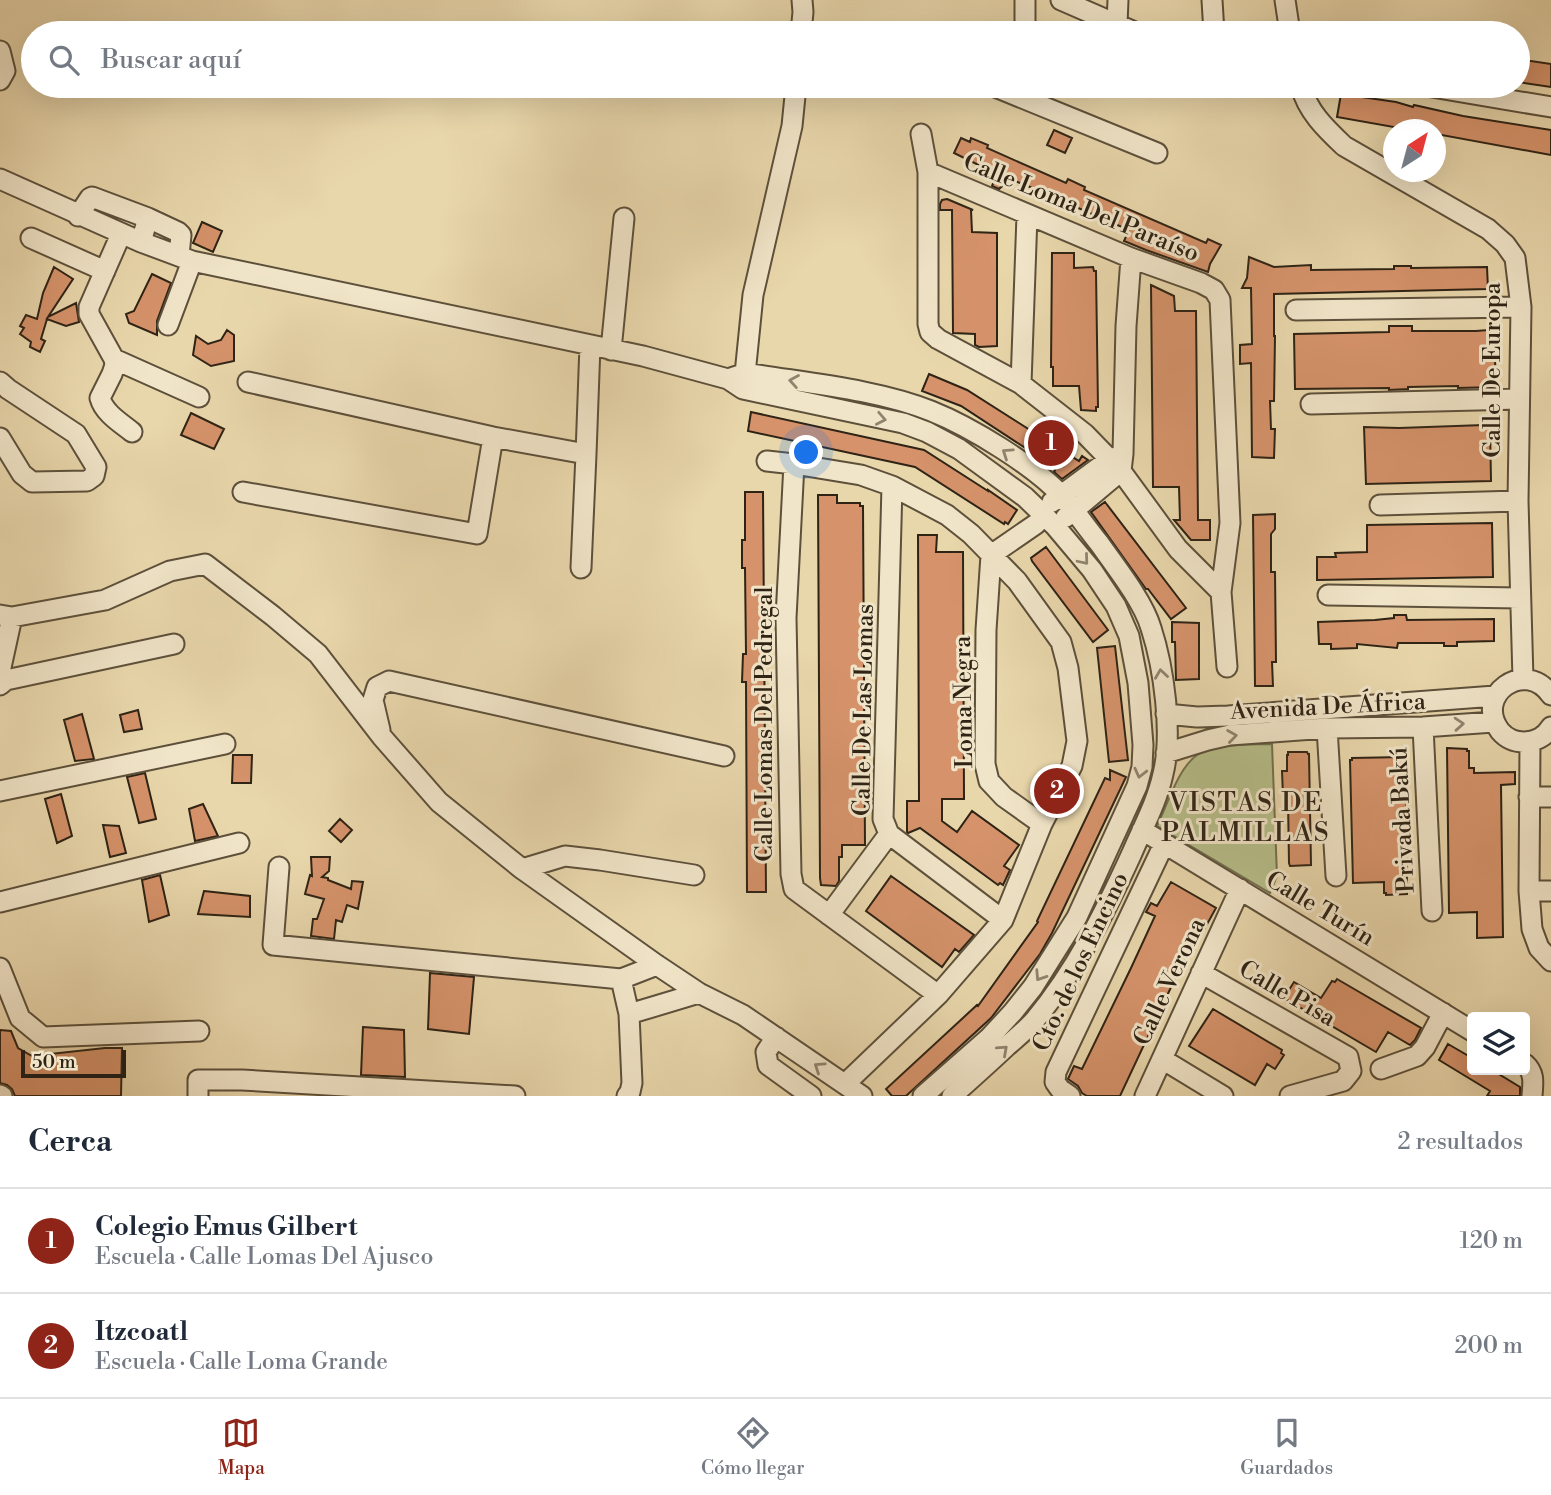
<!DOCTYPE html>
<html lang="es">
<head>
<meta charset="utf-8">
<style>
  body { margin:0; font-family:"Libre Bodoni",serif; background:#f6f6f7; color:#1f2937 }
  .controls { position:absolute; right:21px; bottom:21px; display:grid; overflow:hidden; border-radius:7px; box-shadow:0 7px 28px #0002 }
  .controls button { width:63px; height:63px; display:grid; place-items:center; padding:0; border:0; border-bottom:2px solid #e0e1e3; background:#fff; color:#1f2937; font:35px sans-serif }
  .compass { position:absolute; left:1383px; top:119px; width:63px; height:63px; border-radius:50%; background:#fff; box-shadow:0 7px 28px #0002; rotate:36deg }
  .scale { position:absolute; left:21px; bottom:18px; width:105px; box-sizing:border-box; padding-left:7px; border:4px solid #2e2315; border-top:0; font-size:19px; line-height:24px; white-space:nowrap; color:#2e2315; -webkit-text-stroke:5px #f1e5c9; paint-order:stroke }
  .you { position:absolute; left:807px; top:453px; width:24px; height:24px; margin:-18px; border:5px solid #fff; border-radius:50%; background:#1a73e8; box-shadow:0 0 0 10px #1a73e833 }
  .badge { display:grid; place-items:center; width:46px; height:46px; border-radius:50%; background:#8f2418; color:#fff; font-size:23px; font-weight:700 }
  .pin { position:absolute; translate:-50% -50%; border:4px solid #fff; box-shadow:0 2px 7px #0006 }
  .list { margin:0; padding:0; list-style:none }
  h2 { display:flex; justify-content:space-between; align-items:center; height:91px; margin:0; padding:0 28px; font-size:30px }
  h2 small { font-size:23px; font-weight:400; color:#747a83 }
  .list li { display:grid; grid-template-columns:46px 1fr auto; gap:21px; align-items:center; box-sizing:border-box; height:105px; padding:0 28px; border-top:2px solid #e0e1e3 }
  .list b { display:block; font-size:26px; white-space:nowrap }
  .list p { margin:0; font-size:23px; white-space:nowrap; color:#747a83 }
  .list em { font-size:23px; font-style:normal; color:#747a83 }
  .icon { flex:none; width:38px; height:38px; fill:none; stroke:currentColor; stroke-width:2; stroke-linecap:round; stroke-linejoin:round }
  .map { position:relative; flex:none; width:1551px; height:1096px; overflow:hidden }
  .search { position:absolute; background:#fff; box-shadow:0 7px 28px #0002; left:21px; right:21px; top:21px; height:77px; display:flex; align-items:center; gap:18px; box-sizing:border-box; padding:0 24px; border-radius:38px; color:#747a83; font-size:26px }
  .sheet { height:301px; background:#fff }
  nav { display:flex; justify-content:space-around; align-items:center; box-sizing:border-box; height:98px; border-top:2px solid #e0e1e3; background:#fff; font-size:19px; color:#747a83 }
  nav a { display:grid; justify-items:center; gap:4px }
  nav .on { color:#8f2418 }
  .map>svg:first-child { display:block }
  .green { fill:#b6be89; stroke:#72704f; stroke-width:2 }
  .building { fill:#d6936b; stroke:#2e2315; stroke-width:2 }
  .lines { fill:none; stroke-linecap:round; stroke-linejoin:round }
  .minor-casing { stroke:#5d503b; stroke-width:23 }
  .minor { stroke:#f1e5c9; stroke-width:19 }
  .oneway { stroke:#90846f }
  .labels { text-anchor:middle; dominant-baseline:central; stroke-width:6; stroke-linejoin:round; paint-order:stroke }
  .street-label { font-size:24px; fill:#2e2315; stroke:#f1e5c9 }
  .neighbourhood-label { font-size:26px; letter-spacing:2px; fill:#2e2315; stroke:#f1e5c9 }
</style>
</head>
<body>
<div class="map">
<svg width="1551" height="1096" viewBox="0 0 1551 1096">
  <rect width="100%" height="100%" fill="#e9d7ac"/>
  <filter id="stains"><feTurbulence type="fractalNoise" baseFrequency=".00286" numOctaves="4"/><feColorMatrix values="0 0 0 0 .2 0 0 0 0 .09 0 0 0 0 .02 0 0 0 .5 -.17"/></filter>
  <radialGradient id="worn" r=".72"><stop offset=".6" stop-color="#630" stop-opacity="0"/><stop offset="1" stop-color="#630" stop-opacity=".3"/></radialGradient>
  <path class="green" d="M1272,744L1277,876L1270,893L1157,826C1167,806 1178,768 1197,755C1215,743 1251,745 1272,744Z"/>
  <path class="building" d="M1518,59L1551,64V87L1518,82Z
    M1341,94L1396,102L1413,107L1414,105L1463,116L1551,130V155L1436,134V130H1394V127L1337,117Z
    M1054,130L1072,138L1065,153L1047,145Z
    M961,138L970,142L971,138L988,145L987,148L1066,183L1068,179L1085,187L1084,190L1206,243L1208,239L1221,245L1210,264L1208,272L1146,250L1124,241L1129,230L1030,187L1010,179L999,189L992,186L997,174L954,153Z
    M947,199L973,210H971L972,232L997,233V346L979,347L975,345V334L953,333L952,210H940V204L942,200Z
    M202,222L222,231L213,252L193,243Z
    M1052,253H1074V268L1093,267L1094,271H1096L1098,407H1096V411L1081,410L1079,386H1053V367H1051Z
    M1249,257L1274,267L1311,265V270L1394,269V266H1411V268L1487,267L1488,289L1274,294V336H1275L1274,401H1270L1271,429H1275L1274,458L1252,457L1251,363L1240,364V345L1252,344L1251,288H1242L1247,278Z
    M54,267L73,279L48,317L76,303L79,322L66,326L47,319L41,339L45,341L40,352L30,347L31,342L20,334L24,328L20,326L26,315L37,319L43,293Z
    M152,274L171,283L157,321V335L129,323L126,314L134,311Z
    M1151,285L1174,296L1175,311H1196L1198,520H1210V540H1191L1174,520H1180L1179,487H1153Z
    M1389,326H1412V331H1476L1488,330L1489,358H1495L1496,387L1458,388V386L1408,387V389L1389,390V388L1295,389L1294,334L1389,332Z
    M227,330L234,335V361L211,366L193,355L196,336L208,344L221,340Z
    M929,374L967,390L1079,461L1082,456L1088,460L1062,479L1054,472L1056,468L961,406L922,391Z
    M751,412L924,450L988,491V490L1017,510L1008,524L1005,522L1004,524L915,467L748,431Z
    M191,413L224,429L214,449L181,435Z
    M1484,425H1490L1491,481L1366,484L1364,427L1399,428Z
    M745,492H763L766,892H747L746,682H742L743,654H746L745,568H742V540H745Z
    M818,495H837V503H860V506H863L865,845H842V857H839V881L836,886L821,885L820,878Z
    M1105,502L1186,608L1171,619L1148,589H1146L1091,512Z
    M1275,514V529L1271,534V572H1275L1276,662H1272L1273,686H1255L1253,515Z
    M1492,523L1493,577L1317,580V557H1336L1335,553L1367,552V525Z
    M918,535H937L936,552H963L964,799H942V821L957,832L972,811L1019,845L1004,866L1010,870L1003,885L1000,883L998,885L920,828L908,833L907,832V801H919Z
    M1046,547L1108,630L1093,642L1032,561L1031,558Z
    M1394,615H1406L1407,620L1494,619V641L1457,642V646H1444V643H1398L1397,648L1357,644V648L1331,649V644H1319L1318,622L1375,620L1394,618Z
    M1172,622L1199,623V679L1176,680L1175,642H1172Z
    M1115,646L1128,760L1109,762L1097,648Z
    M138,710L142,729L124,732L120,715Z
    M82,714L94,759L75,761L64,720Z
    M1447,748L1467,749V751H1469V768H1474V773L1515,772V784L1501,785L1503,937L1477,938V912L1449,913Z
    M1288,752H1307L1308,754H1309L1311,865L1290,866L1289,863L1288,800L1287,796H1283L1282,771H1287V755H1288Z
    M233,755H252L251,783H232Z
    M1403,757V759H1405L1406,775L1407,894L1386,895V893H1384V882L1353,883L1350,760H1352V758Z
    M1110,770L1126,777L1052,933L1040,954L991,1018L906,1096H892L886,1089L977,1005L978,1006L1038,922L1037,921L1105,778L1110,780Z
    M145,773L156,819L139,823L127,777Z
    M61,794L72,836L57,843L45,799Z
    M203,804L218,836L195,841L189,809Z
    M340,819L352,830L341,842L329,831Z
    M103,825L119,826L126,853L110,857Z
    M311,857H330L329,871L322,877L328,878V880L351,889L352,881L363,882L358,909L347,905L342,922L336,920L334,939L311,936L313,919H317L324,899L305,894L310,875L312,876Z
    M160,875L169,915L149,922L142,880Z
    M891,876L974,935L959,952L955,949L942,967L866,911Z
    M1171,882L1216,908L1200,937L1196,935L1188,951L1120,1096H1087L1082,1093L1078,1086L1068,1079L1074,1066L1082,1069L1131,968L1155,916L1146,912L1151,903L1157,906Z
    M204,891L250,896V917L198,914Z
    M430,973L474,977L469,1034L428,1029Z
    M1337,979L1421,1028L1415,1040L1410,1045L1388,1032L1376,1052L1284,998L1294,982L1321,998L1332,981L1335,982Z
    M1213,1009L1282,1050L1281,1053L1284,1055L1275,1069L1267,1064L1255,1085L1189,1046Z
    M363,1027L404,1030L405,1077L361,1075Z
    M0,1030L11,1031L18,1048L32,1056L105,1048H122L121,1096H15L12,1089L7,1085L0,1083Z
    M1448,1044L1472,1058V1070H1492L1520,1087V1096H1487L1490,1091L1439,1060Z"/>
  <g class="lines">
    <defs>
      <path id="minor" d="M1061,0L1137,33
        M1212,0L1214,33
        M1285,0L1290,33
        M1117,24L1118,0
        M801,33L803,12L802,0
        M1025,33V0
        M0,51L5,71L0,80
        M993,86L1157,153
        M1301,86C1307,111 1326,129 1344,146L1488,229L1505,244L1515,258L1521,307L1518,501L1523,679
        M1426,86L1551,107
        M921,134L928,172V324L930,332L938,339L1021,384L1085,434L1121,471L1178,549L1221,592
        M928,172L1131,258L1201,283L1214,290L1220,300L1230,523L1221,592L1227,667
        M0,179L141,242L192,261L643,356L728,379L743,389L903,423L927,432L959,449L1025,497L1055,526L1092,570L1116,606L1129,636L1138,683L1143,745L1142,767L1137,786L1077,917L1033,987L1013,1012L989,1038L923,1096
        M78,216L90,198L92,197L148,218
        M121,234L89,307V314L114,359L115,365L112,374L100,398C104,413 121,423 132,432
        M31,238L105,271
        M141,242L148,218L178,232L181,235L179,256
        M1296,310L1521,307
        M168,325L192,261
        M611,350L624,218
        M114,359L199,397
        M728,379L746,373C805,383 876,389 931,411C971,427 1035,466 1063,497C1076,512 1087,528 1099,543C1116,567 1143,601 1151,628C1164,668 1173,734 1163,774C1157,802 1143,827 1132,853C1105,912 1076,971 1034,1021C1026,1030 1016,1038 1007,1046C989,1063 971,1079 952,1096
        M0,382L8,389L76,434L96,467L94,476L87,481L32,482L22,474L0,438
        M248,382L493,437L586,454L590,345
        M744,384L753,295L792,126L796,86
        M1021,384L1027,215
        M1311,404L1519,399
        M767,461L794,464L861,475L892,486L947,515L971,534L1017,581L1061,642L1068,668L1077,741L1072,766L1042,824L1003,920L938,995L845,1084
        M794,464L786,618L791,874L794,889L938,995
        M892,486L883,819L889,834L1003,920
        M243,492L477,534L493,437
        M1052,502L1109,460L1119,456
        M1380,505L1518,501
        M1066,517L1121,471L1123,454L1126,326L1131,258
        M1036,524L991,555L986,630L985,764L989,781L1004,797L1042,824
        M581,568L586,454
        M1328,595L1520,598
        M0,615L12,617L105,600L170,571L205,564L273,616L318,654L382,737L439,802L522,869L657,965L699,993L743,1015L862,1096
        M0,672L12,617
        M0,685L6,680L174,644
        M1551,695C1525,658 1473,695 1500,731C1506,738 1514,742 1524,742C1535,742 1545,737 1551,727
        M1166,714L1197,717L1228,716L1495,696
        M1423,727L1432,911
        M1327,728L1336,876
        M380,730L373,700L377,687L389,681L724,756
        M1530,742L1529,891L1532,929L1539,948L1551,961
        M1166,753L1208,740L1230,735L1327,728L1423,727L1494,722
        M0,791L225,744
        M1529,797H1551
        M1142,830L1472,1031
        M279,867L273,945L621,979L657,965
        M522,869L565,856L600,860L694,875
        M1529,891H1551
        M0,902L239,843
        M829,915L889,834
        M0,968L20,1018L43,1037L199,1031
        M1201,973L1348,1057L1351,1071L1343,1081L1290,1096
        M621,979L629,1014L632,1083L630,1092L627,1096
        M629,1014L699,993
        M776,1037L766,1052L768,1065L811,1096
        M1162,1059L1223,1096
        M1525,1064C1535,1073 1533,1083 1532,1096
        M1381,1069L1417,1056L1425,1047L1443,1013
        M0,1095L2,1096
        M198,1096V1080H242L515,1096
        M1070,1096L1060,1089L1055,1082L1056,1072L1164,844
        M1145,1096L1240,889"/>
    </defs>
    <use href="#minor" class="minor-casing"/>
    <use href="#minor" class="minor"/>
  </g>
  <defs><path id="oneway-chevron" d="M-2-3.5L2.5 0L-2 3.5" fill="none" stroke-width="1.6" stroke-linecap="round" stroke-linejoin="round" transform="scale(1.75)"/></defs>
  <g class="oneway">
    <use href="#oneway-chevron" transform="translate(794 381) rotate(-170)"/>
    <use href="#oneway-chevron" transform="translate(881 419) rotate(11)"/>
    <use href="#oneway-chevron" transform="translate(1007 453) rotate(-146)"/>
    <use href="#oneway-chevron" transform="translate(1084 560) rotate(50)"/>
    <use href="#oneway-chevron" transform="translate(1161 674) rotate(-98)"/>
    <use href="#oneway-chevron" transform="translate(1459 724) rotate(-4)"/>
    <use href="#oneway-chevron" transform="translate(1232 736) rotate(-8)"/>
    <use href="#oneway-chevron" transform="translate(1140 773) rotate(104)"/>
    <use href="#oneway-chevron" transform="translate(1040 976) rotate(123)"/>
    <use href="#oneway-chevron" transform="translate(1003 1050) rotate(-42)"/>
    <use href="#oneway-chevron" transform="translate(819 1067) rotate(-146)"/>
  </g>
  <g class="labels">
    <g class="street-label">
      <text transform="translate(1081 208) rotate(22)">Calle Loma Del Paraíso</text>
      <text transform="translate(1493 370) rotate(-90)">Calle De Europa</text>
      <text transform="translate(964 702) rotate(-91)">Loma Negra</text>
      <text transform="translate(1328 707) rotate(-3)">Avenida De África</text>
      <text transform="translate(864 710) rotate(-89)">Calle De Las Lomas</text>
      <text transform="translate(765 724) rotate(-90)">Calle Lomas Del Pedregal</text>
      <text transform="translate(1403 820) rotate(-93)">Privada Bakú</text>
      <text transform="translate(1320 909) rotate(31)">Calle Turín</text>
      <text transform="translate(1081 962) rotate(-65)">Cto. de los Encino</text>
      <text transform="translate(1170 982) rotate(-65)">Calle Verona</text>
      <text transform="translate(1287 994) rotate(30)">Calle Pisa</text>
    </g>
    <g class="neighbourhood-label">
      <text x="1246" y="803">VISTAS DE<tspan x="1246" dy="30">PALMILLAS</tspan></text>
    </g>
  </g>
  <rect width="100%" height="100%" filter="url(#stains)"/>
  <rect width="100%" height="100%" fill="url(#worn)"/>
</svg>
<div class="controls">
<button><svg class="icon" aria-label="layers" viewBox="0 0 24 24"><path d="M12 4l9 5-9 5-9-5zM3 14l9 5 9-5"/></svg></button>
</div>
<svg class="compass" viewBox="-18 -18 36 36"><path d="M0-13l5 13h-10z" fill="#e53935"/><path d="M0 13l5-13h-10z" fill="#747a83"/></svg>
<div class="scale">50 m</div>
<div class="you"></div>
<div class="pin badge" style="left:1051px;top:443px">1</div>
<div class="pin badge" style="left:1057px;top:791px">2</div>
<div class="search"><svg class="icon" aria-label="search" viewBox="0 0 24 24"><circle cx="10" cy="10" r="6"/><path d="M15 15l6 6"/></svg>Buscar aquí</div>
</div>
<section class="sheet">
<h2>Cerca<small>2 resultados</small></h2>
<ul class="list">
<li><span class="badge">1</span><div><b>Colegio Emus Gilbert</b><p>Escuela · Calle Lomas Del Ajusco</p></div><em>120 m</em></li>
<li><span class="badge">2</span><div><b>Itzcoatl</b><p>Escuela · Calle Loma Grande</p></div><em>200 m</em></li>
</ul>
</section>
<nav>
<a class="on"><svg class="icon" aria-label="map" viewBox="0 0 24 24"><path d="M3 6l6-2 6 2 6-2v14l-6 2-6-2-6 2zM9 4v14M15 6v14"/></svg>Mapa</a>
<a><svg class="icon" aria-label="directions" viewBox="0 0 24 24"><path d="M12 3l9 9-9 9-9-9zM9 14v-3h6M13 9l2 2-2 2"/></svg>Cómo llegar</a>
<a><svg class="icon" aria-label="saved" viewBox="0 0 24 24"><path d="M7 4h10v16l-5-4-5 4z"/></svg>Guardados</a>
</nav>
</body>
</html>
